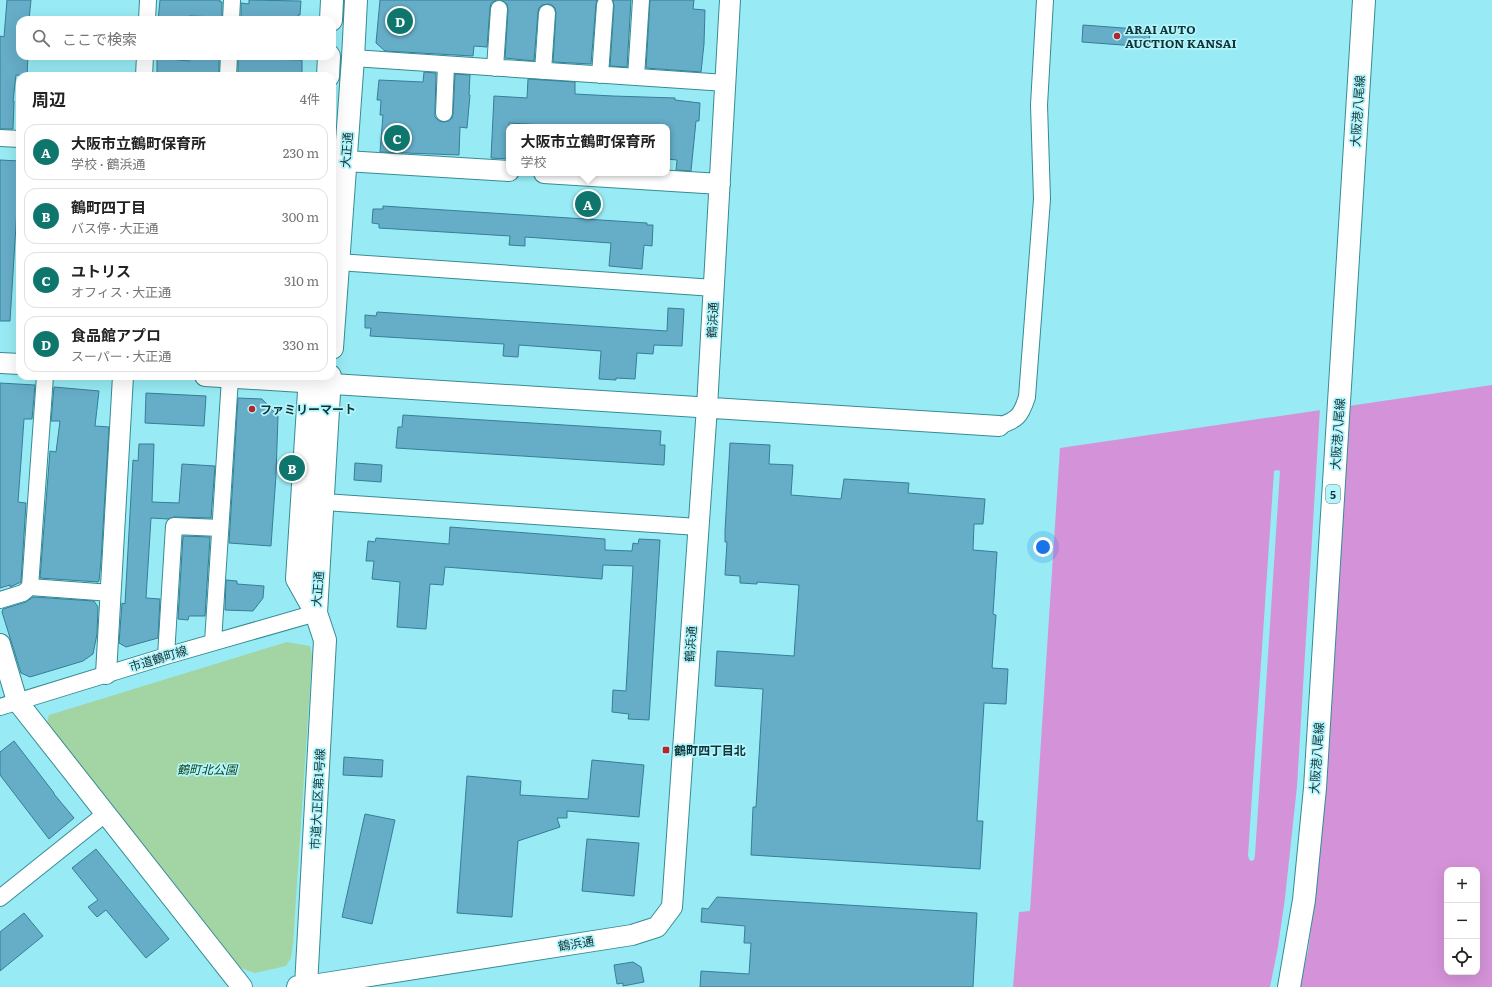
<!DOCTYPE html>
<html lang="ja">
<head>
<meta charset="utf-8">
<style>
  body { margin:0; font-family:Literata,"Noto Sans JP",serif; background:#f6f6f6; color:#222 }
  .controls { position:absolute; right:12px; bottom:12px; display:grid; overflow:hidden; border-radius:8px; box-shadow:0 4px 16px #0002 }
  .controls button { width:36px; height:36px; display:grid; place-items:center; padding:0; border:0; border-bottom:1px solid #e0e0e0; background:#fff; color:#222; font:20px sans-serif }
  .you { position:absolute; left:1043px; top:547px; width:14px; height:14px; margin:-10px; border:3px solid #fff; border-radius:50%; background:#1a73e8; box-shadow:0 0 0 6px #1a73e833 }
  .badge { display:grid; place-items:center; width:26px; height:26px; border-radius:50%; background:#0f766e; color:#fff; font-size:13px; font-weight:700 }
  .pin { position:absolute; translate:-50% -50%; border:2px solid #fff; box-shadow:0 1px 4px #0006 }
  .popup { position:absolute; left:506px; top:124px; width:164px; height:52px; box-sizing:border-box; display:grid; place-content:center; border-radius:8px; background:#fff; filter:drop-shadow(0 1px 3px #0005); font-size:13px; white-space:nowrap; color:#767676 }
  .popup b { font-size:15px; color:#222 }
  .popup::after { content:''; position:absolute; left:50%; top:100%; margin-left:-8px; border:8px solid transparent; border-top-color:#fff }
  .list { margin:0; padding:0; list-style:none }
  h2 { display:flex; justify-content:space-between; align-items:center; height:52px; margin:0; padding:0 16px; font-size:17px }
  h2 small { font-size:13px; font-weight:400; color:#767676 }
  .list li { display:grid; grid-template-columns:26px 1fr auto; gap:12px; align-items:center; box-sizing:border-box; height:56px; margin:0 8px 8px; padding:0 8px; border:1px solid #e0e0e0; border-radius:12px }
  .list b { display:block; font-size:15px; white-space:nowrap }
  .list p { margin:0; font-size:13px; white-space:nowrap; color:#767676 }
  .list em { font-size:13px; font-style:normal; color:#767676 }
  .icon { flex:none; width:22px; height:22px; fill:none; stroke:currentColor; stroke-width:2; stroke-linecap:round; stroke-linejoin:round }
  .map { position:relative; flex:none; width:1492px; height:987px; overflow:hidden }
  .search { position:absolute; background:#fff; box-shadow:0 4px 16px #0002; left:16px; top:16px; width:320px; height:44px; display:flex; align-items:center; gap:10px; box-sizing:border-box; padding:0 14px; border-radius:12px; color:#767676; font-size:15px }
  .panel { position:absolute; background:#fff; box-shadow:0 4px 16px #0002; left:16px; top:72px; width:320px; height:308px; border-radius:12px }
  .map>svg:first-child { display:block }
  .green { fill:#a3d4a3 }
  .water { fill:#d493d8; fill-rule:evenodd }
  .pier { fill:#98ebf4 }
  .building { fill:#66adc8; stroke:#357e97 }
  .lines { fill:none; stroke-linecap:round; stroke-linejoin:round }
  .minor-casing { stroke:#368b94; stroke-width:18 }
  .tertiary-casing { stroke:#368b94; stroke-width:22 }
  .primary-casing { stroke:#368b94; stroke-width:24 }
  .minor { stroke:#fff; stroke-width:16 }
  .tertiary { stroke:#fff; stroke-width:20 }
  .primary { stroke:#fff; stroke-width:22 }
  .poi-dot { fill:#b6252b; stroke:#b4f5fc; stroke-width:1.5 }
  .labels { text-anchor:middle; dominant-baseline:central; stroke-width:3.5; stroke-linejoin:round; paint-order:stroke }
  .shield { fill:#b4f5fc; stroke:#426e73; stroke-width:1 }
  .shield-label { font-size:11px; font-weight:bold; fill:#113438 }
  .poi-label { font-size:12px; font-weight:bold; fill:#113438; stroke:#b4f5fc; text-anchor:start }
  .street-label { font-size:12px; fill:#113438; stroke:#b4f5fc }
  .park-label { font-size:12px; font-style:italic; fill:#114316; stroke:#b4f5fc }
</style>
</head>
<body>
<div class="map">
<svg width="1492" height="987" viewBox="0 0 1492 987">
  <rect width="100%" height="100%" fill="#98ebf4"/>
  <path class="green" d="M287,642L310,646L312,656L293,944L291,958L286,966L255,973L241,968L47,723L49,715Z"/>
  <path class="water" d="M1492,385V987H1013L1019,912L1030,911L1060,448ZM1447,870H1477V972H1447Z"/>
  <path class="pier" d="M1349,403L1315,900L1308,951L1299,987H1270L1278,947L1285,898L1297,786L1320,408Z
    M1277,470L1280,471L1255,855L1254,860L1251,861L1249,859L1248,855L1274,471Z"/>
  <path class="building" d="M7,0H31L29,20H20V56H28L27,76L16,75L13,101H14L13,129H0V36L4,37Z
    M160,0H220V2H222V17L189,16V20H158Z
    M249,0L301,1L300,15H298V20H242L241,18V3L249,4Z
    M380,0H497L491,3L490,8L487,47L474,46L473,56L385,51L376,43Z
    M501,0H597L596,4L591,64L553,62L556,13L555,8L552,5L548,4L542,5L539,8L538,12L534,61L505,58L508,10L507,4Z
    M613,0H631L627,67L610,66L614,6Z
    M650,0H694L693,9L705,10L704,44L701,72L646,68Z
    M1083,25L1150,30L1149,47L1082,42Z
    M191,56H219V76H157V58L190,61Z
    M238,56H266V59L302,60V76H238Z
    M424,72L436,73L435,113V117L439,121L443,122L449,121L452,118L453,114L455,74L470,75L469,95H470L467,128L460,127L459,155L380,152L383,115H380L381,100H377L379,80L423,82Z
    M528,79L575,82V94L613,96L675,98V100L700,103L699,121H696L691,171L676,170L677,160L667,159V127H577L509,123V159L491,158L494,96L527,98Z
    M0,160L20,161L10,321H0Z
    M383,206L647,223V225H653L652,246L644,245L642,269L609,266L611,243L525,237V246L509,245L510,236L379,228V224L372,223L373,209H383Z
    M668,308L684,309L682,346L654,345L653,354L637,353L635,379L616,378V380L599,379L601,351L519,345L518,357L503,356L504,344L370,336L371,328H365V315L376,316L377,312L667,331Z
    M0,383L35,385L32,419H24L21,461L18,502L26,503L21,582L10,587V585L0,588Z
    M54,387L99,391L95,426L109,427L101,561L99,581L98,582L40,578L50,451L56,452L60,421H51Z
    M146,393L206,396L204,426L145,423Z
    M238,398L262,399L278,416L276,475L271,546L229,543Z
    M403,415L661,431L660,445H665L664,465L396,448L398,427H402Z
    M730,443L770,445L769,464L793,465L791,495L841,499L844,479L909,483L908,493L985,499L983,524H974L973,550L997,552L993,614L996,615L992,668L1008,669L1006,704L984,703L977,821H983L980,869L751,855L753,807H756L763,689L715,686L717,651L794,656L799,585L757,582V584L740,583V576L725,575L727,542H725V531Z
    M139,444H154L152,502L179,503L182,464L215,466L211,518L174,517L168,519L151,518L146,598L160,599L158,638L126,647L119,643L122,603L125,604L133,460L138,461Z
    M355,463L382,465L381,482L354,480Z
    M450,527L605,539V550L632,551L633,543L638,544L639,539L660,540L649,720L628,719L629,714L612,712L613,690L626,691L633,566L603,565L602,579L445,567L443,585L430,584L426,629L397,627L400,582L372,579L374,561H366L368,541L375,542L376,538L449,544Z
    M183,536L210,537L205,616H189L188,620L178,619Z
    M226,580L237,581V584L264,586L263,598L253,611L225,610Z
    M33,597L94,601L98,607L97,634L93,654L83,661L30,677L21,673L2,612L3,609L26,602Z
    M14,741L54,793V794L74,818L49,839L0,775V752Z
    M344,757L383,760L382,777L343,775Z
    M592,760L644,765L639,817L567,811V818H557L560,827L518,841L512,917L457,913L467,776L521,781L520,795L588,799Z
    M365,814L395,820L372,924L342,917Z
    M587,839L639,843L634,896L582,891Z
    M96,849L169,939L146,958L106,910L97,917L88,907L98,900L72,868Z
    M717,897L977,913L973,987H700L701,971L749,974L751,943H744L745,926L701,922L702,908L708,909Z
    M24,913L43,936L0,971V932Z
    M633,962L641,967L644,982L623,986V983L617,984L614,965Z"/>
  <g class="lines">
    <defs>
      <path id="minor" d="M147,20L148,0
        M231,20L232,0
        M353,58L726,83
        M495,68L499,9
        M543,71L547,13
        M600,75L605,5
        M144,76L145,56
        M228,76L229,56
        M636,77L641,0
        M444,113L446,65
        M0,138L20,139
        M338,262L714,288
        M999,426C1017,420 1021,416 1027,397L1042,199L1039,105L1045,0
        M324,502L698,527
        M30,587L45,376
        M0,600L23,593L30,587L111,593
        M213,642L230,378
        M166,656L174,526L220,528
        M0,707L166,656L316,613
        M0,898L105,814"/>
      <path id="tertiary" d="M345,161L509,171
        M544,173L720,184
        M0,363L20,364
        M205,376L999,426
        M0,644L17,701L242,987
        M106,674L123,376
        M306,986L632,935L657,927L672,907L707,407L730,0"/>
      <path id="primary" d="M331,20L332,0
        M328,76L329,56
        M332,348L353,58L356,0
        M316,613L330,376
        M298,987L306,986L325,640L316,613L297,579L310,376
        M1289,987L1304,900L1315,788L1364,0"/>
    </defs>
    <use href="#minor" class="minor-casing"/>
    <use href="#tertiary" class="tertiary-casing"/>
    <use href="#primary" class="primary-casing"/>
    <use href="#minor" class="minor"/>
    <use href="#tertiary" class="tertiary"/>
    <use href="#primary" class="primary"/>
  </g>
  <g class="poi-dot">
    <circle cx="1117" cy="36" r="4"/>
    <circle cx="252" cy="409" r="4"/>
    <rect x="662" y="746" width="8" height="8" rx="2"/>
  </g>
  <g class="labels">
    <rect class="shield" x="1326" y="485" width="14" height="18" rx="3"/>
    <g class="shield-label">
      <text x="1333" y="494">5</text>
    </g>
    <g class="poi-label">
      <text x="1125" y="29">ARAI AUTO<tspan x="1125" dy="14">AUCTION KANSAI</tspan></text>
      <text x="260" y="409">ファミリーマート</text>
      <text x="674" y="750">鶴町四丁目北</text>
    </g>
    <g class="street-label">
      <text transform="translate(1357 111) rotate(-86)">大阪港八尾線</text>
      <text transform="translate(346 150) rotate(-85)">大正通</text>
      <text transform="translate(712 320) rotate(-87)">鶴浜通</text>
      <text transform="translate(1337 434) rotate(-86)">大阪港八尾線</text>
      <text transform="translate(317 589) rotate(-85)">大正通</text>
      <text transform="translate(690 644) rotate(-86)">鶴浜通</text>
      <text transform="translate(158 658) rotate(-17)">市道鶴町線</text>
      <text transform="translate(1316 758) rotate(-86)">大阪港八尾線</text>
      <text transform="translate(317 799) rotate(-87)">市道大正区第1号線</text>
      <text transform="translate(576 943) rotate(-9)">鶴浜通</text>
    </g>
    <g class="park-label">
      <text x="207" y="769">鶴町北公園</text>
    </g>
  </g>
</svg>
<div class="controls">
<button>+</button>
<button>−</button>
<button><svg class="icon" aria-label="locate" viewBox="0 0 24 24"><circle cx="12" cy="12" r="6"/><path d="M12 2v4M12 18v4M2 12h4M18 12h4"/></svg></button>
</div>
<div class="you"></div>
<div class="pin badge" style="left:588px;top:204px">A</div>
<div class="popup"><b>大阪市立鶴町保育所</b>学校</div>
<div class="pin badge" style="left:292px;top:468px">B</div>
<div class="pin badge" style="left:397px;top:138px">C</div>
<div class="pin badge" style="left:400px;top:21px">D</div>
<div class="search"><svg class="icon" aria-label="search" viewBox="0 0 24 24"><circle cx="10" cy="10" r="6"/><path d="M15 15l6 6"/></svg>ここで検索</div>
<section class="panel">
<h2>周辺<small>4件</small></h2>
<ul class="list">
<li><span class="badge">A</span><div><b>大阪市立鶴町保育所</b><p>学校 · 鶴浜通</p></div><em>230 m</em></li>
<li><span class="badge">B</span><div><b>鶴町四丁目</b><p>バス停 · 大正通</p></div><em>300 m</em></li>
<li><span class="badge">C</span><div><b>ユトリス</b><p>オフィス · 大正通</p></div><em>310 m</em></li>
<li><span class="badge">D</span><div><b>食品館アプロ</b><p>スーパー · 大正通</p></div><em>330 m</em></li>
</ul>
</section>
</div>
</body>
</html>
